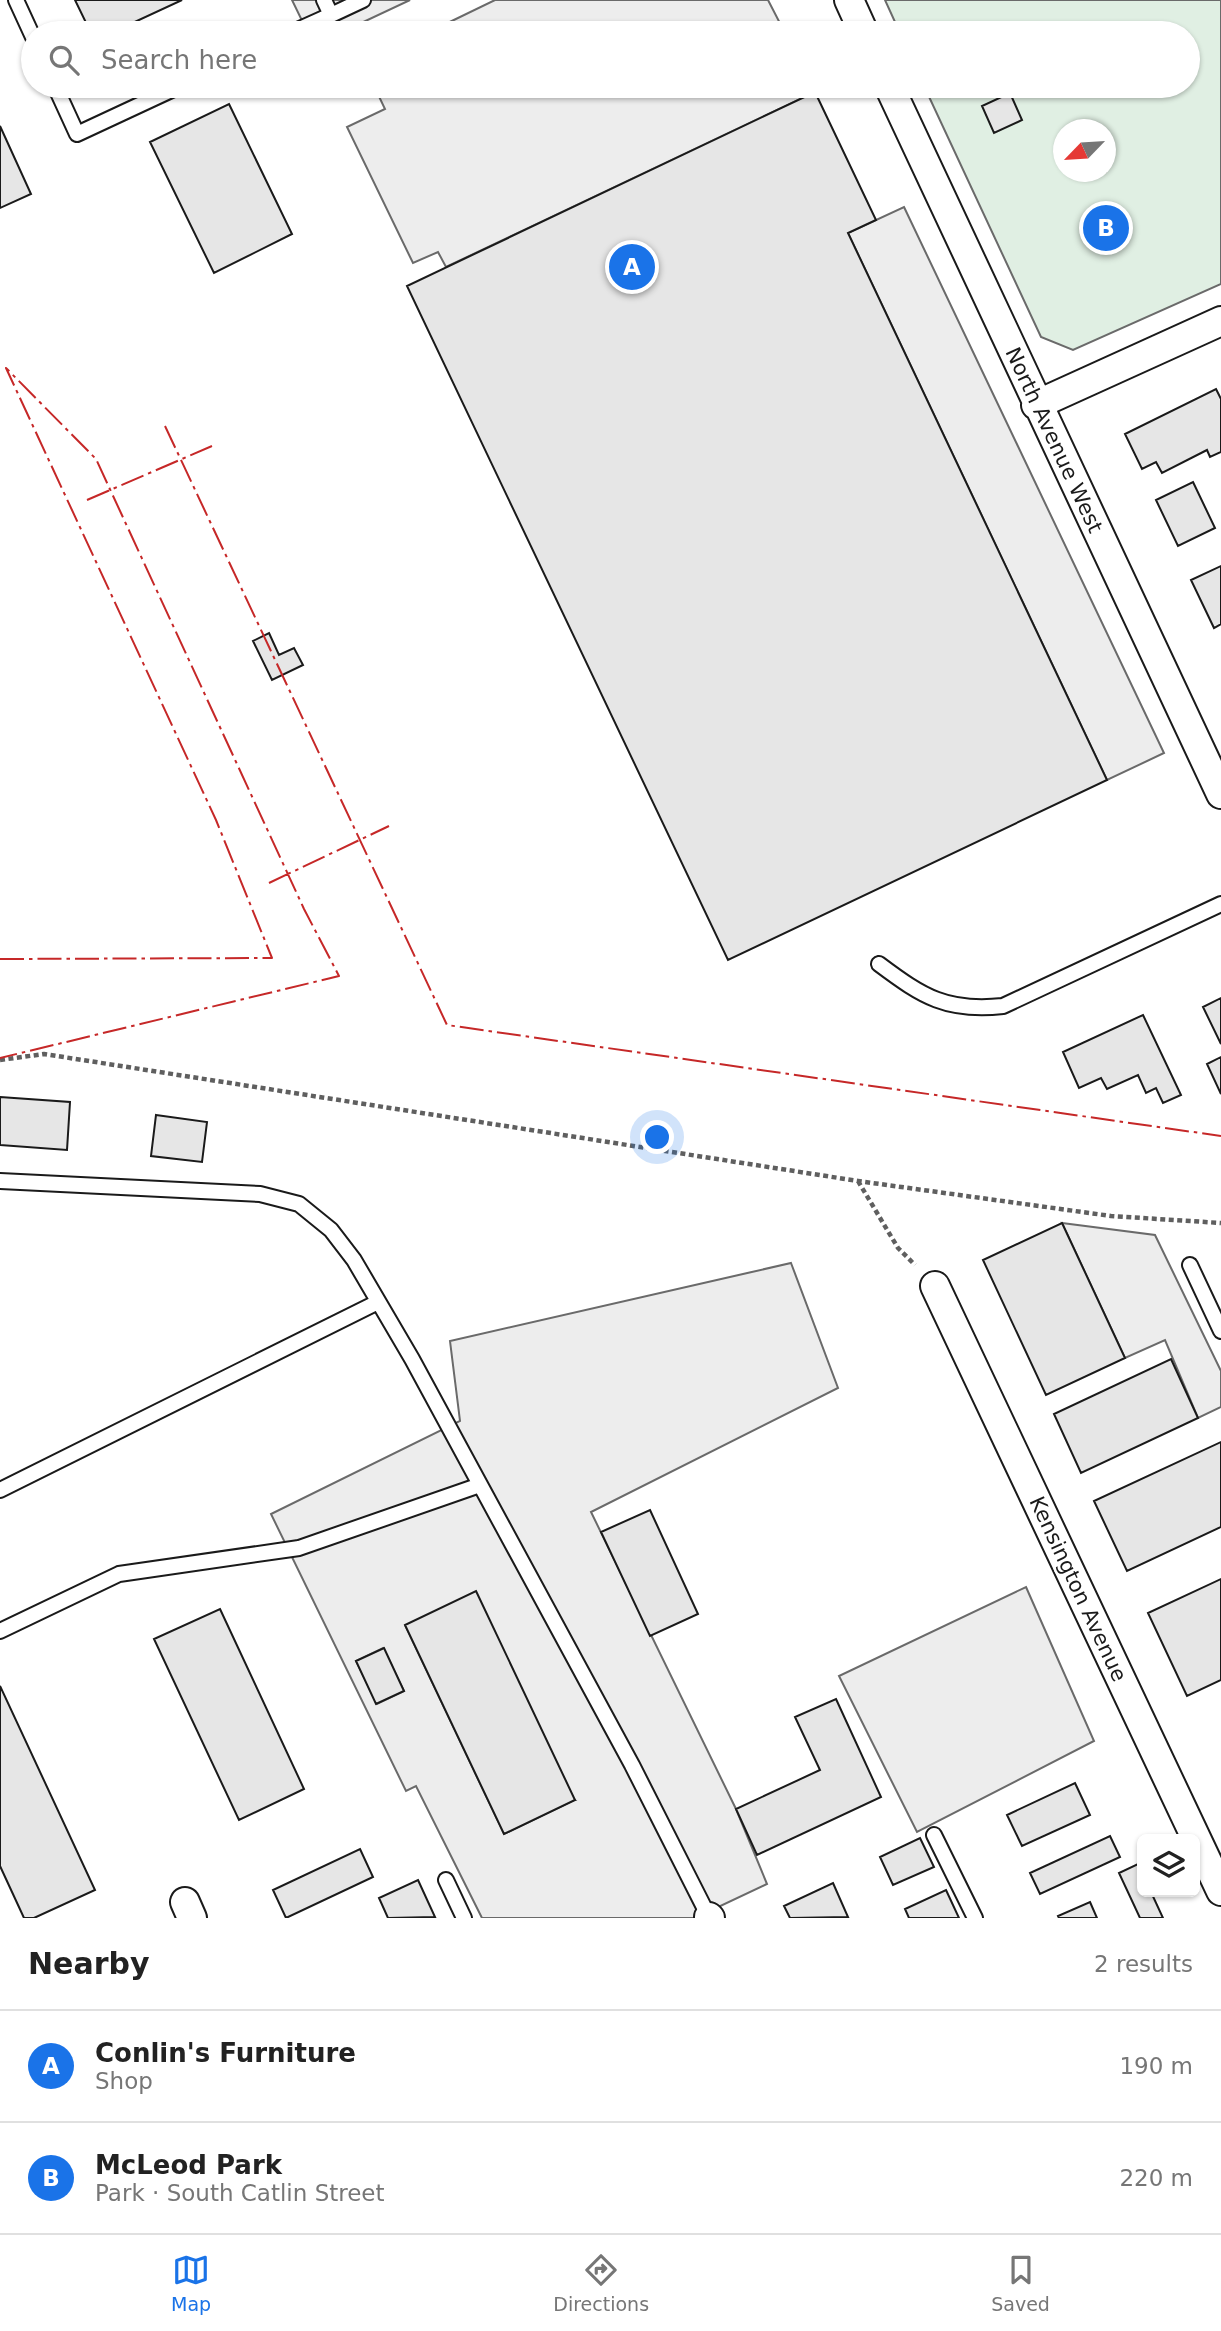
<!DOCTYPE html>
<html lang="en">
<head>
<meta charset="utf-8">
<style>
  body { margin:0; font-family:"DejaVu Sans",sans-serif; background:#f2f2f2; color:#222 }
  .controls { position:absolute; right:21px; bottom:21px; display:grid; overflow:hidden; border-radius:10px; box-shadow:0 2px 5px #0004 }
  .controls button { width:63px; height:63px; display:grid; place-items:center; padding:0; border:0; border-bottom:2px solid #e0e0e0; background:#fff; color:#222; font:35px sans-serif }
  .compass { position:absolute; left:1053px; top:119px; width:63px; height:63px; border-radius:50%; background:#fff; box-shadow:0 2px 5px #0004; rotate:245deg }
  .you { position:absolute; left:658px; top:1138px; width:24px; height:24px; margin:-18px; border:5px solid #fff; border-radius:50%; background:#1a73e8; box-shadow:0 0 0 10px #1a73e833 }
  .badge { display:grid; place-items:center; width:46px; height:46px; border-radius:50%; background:#1a73e8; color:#fff; font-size:23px; font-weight:700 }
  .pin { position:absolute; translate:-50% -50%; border:4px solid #fff; box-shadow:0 2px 7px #0006 }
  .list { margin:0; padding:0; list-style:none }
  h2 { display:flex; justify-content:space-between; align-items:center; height:91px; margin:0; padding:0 28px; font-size:30px }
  h2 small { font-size:23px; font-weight:400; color:#767676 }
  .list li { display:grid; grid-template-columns:46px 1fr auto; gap:21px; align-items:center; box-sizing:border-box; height:112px; padding:0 28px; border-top:2px solid #e0e0e0 }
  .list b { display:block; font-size:26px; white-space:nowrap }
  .list p { margin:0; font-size:23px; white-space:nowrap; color:#767676 }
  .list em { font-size:23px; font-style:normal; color:#767676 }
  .icon { flex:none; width:38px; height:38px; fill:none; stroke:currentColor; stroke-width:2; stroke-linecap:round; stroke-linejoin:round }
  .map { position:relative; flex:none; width:1221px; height:1918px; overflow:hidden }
  .search { position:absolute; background:#fff; box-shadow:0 2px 5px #0004; left:21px; right:21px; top:21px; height:77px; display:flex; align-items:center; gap:18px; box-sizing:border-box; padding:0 24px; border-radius:38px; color:#767676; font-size:26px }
  .sheet { height:315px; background:#fff }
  nav { display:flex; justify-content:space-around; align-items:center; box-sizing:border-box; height:98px; border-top:2px solid #e0e0e0; background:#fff; font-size:19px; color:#767676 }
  nav a { display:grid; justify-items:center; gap:4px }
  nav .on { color:#1a73e8 }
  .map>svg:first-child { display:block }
  .green { fill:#e0efe3; stroke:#6a6a6a; stroke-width:2; fill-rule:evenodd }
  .parking { fill:#ededed; stroke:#6a6a6a; stroke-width:2; fill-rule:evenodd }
  .building { fill:#e6e6e6; stroke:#1a1a1a; stroke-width:2 }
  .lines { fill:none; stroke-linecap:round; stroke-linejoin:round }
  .service-casing { stroke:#1a1a1a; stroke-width:18 }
  .minor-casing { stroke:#1a1a1a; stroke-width:32 }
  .path { stroke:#5f5f5f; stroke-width:4.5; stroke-dasharray:5 3.5; stroke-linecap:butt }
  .service { stroke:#fff; stroke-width:14 }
  .minor { stroke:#fff; stroke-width:28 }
  .power { stroke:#c62828; stroke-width:2; stroke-dasharray:24 5 3.5 5; stroke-linecap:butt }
  .labels { text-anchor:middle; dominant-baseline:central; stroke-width:5; stroke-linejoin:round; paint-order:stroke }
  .street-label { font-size:21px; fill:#1a1a1a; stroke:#fff }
</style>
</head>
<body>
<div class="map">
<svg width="1221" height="1918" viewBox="0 0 1221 1918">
  <rect width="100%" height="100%" fill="#fff"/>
  <path class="green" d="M885,0H1221V284L1073,350L1041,337L924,86H1188V33H900ZM1064,130H1106V172H1064Z"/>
  <path class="parking" d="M292,0H410L340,33H308Z
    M495,0H768L785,33H427Z
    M374,86H812L815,92L446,267L438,252L413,263L347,127L385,109Z
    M904,207L1164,753L1107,780L848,233Z
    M1062,1223L1155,1235L1221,1371V1407L1198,1418L1165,1340L1125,1358Z
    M791,1263L838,1388L591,1512L736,1809L767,1884L695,1918H482L416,1786L406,1791L271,1514L460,1421L450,1341ZM405,1625L575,1800H574L504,1834ZM383,1648L404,1691L377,1704L356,1661Z
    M1026,1587L1094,1741L917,1832L839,1676Z"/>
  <path class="building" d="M75,0H182L111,33H91Z
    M815,92L876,220L848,233L1107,780L728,960L407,286Z
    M1010,93L1022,120L994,133L982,106Z
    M229,104L292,234L214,273L150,142Z
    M0,126L31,194L0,208Z
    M1216,389L1221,399V452L1210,457L1207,450L1162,473L1156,462L1142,469L1125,434Z
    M1193,482L1215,528L1178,546L1156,500Z
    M1221,566V624L1214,628L1191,580Z
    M269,633L279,655L294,648L303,665L272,680L253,641Z
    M1221,998V1044L1203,1007Z
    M1143,1015L1181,1095L1163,1103L1156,1088L1146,1093L1138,1075L1107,1089L1101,1078L1079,1088L1063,1052Z
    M1221,1057V1094L1207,1064Z
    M0,1097L70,1102L67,1150L0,1145Z
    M156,1115L207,1122L202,1162L151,1156Z
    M1062,1223L1125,1358L1046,1395L983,1260Z
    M1171,1359L1198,1418L1081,1473L1054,1414Z
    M1221,1442V1527L1127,1571L1094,1501Z
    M650,1510L698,1614L650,1636L601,1532Z
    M1221,1579V1680L1187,1696L1148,1613Z
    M476,1591L575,1800L504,1834L405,1625Z
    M220,1609L304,1789L239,1820L154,1639Z
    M384,1648L404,1691L376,1704L356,1661Z
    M0,1686L95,1890L34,1918H24L0,1866Z
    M836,1699L881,1797L757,1855L736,1809L820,1770L795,1717Z
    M1075,1783L1090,1815L1022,1846L1007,1815Z
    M1110,1836L1120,1857L1040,1894L1030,1873Z
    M920,1838L934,1867L893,1885L880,1857Z
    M360,1849L373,1877L286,1918L273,1890Z
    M1138,1864L1142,1873V1892H1151L1163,1918H1140L1119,1873Z
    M418,1880L435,1917L388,1918L379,1898Z
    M833,1883L848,1917L790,1918L784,1906Z
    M946,1890L959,1918H909L905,1909Z
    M1090,1902L1097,1918H1059L1058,1916Z"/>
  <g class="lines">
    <defs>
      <path id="service" d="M16,0L33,37
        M324,0L331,15L363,0
        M291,33L331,15
        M55,86L77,134L180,86
        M879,964C923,997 947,1012 1003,1006L1221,904
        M0,1181L260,1194L299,1204L331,1230L354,1260L412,1359L632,1765L709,1917
        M1190,1265L1221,1331
        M0,1490L378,1302
        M0,1631L119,1574L299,1548L480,1485
        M934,1835L975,1918
        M446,1880L464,1918"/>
      <path id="minor" d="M849,0L864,33
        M889,86L1221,794
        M1036,405L1221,321
        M935,1286L1221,1891
        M185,1902L192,1918
        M709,1917L710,1918"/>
    </defs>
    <use href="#service" class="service-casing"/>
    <use href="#minor" class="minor-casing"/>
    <path class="path" d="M0,1060L44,1054L858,1181L1111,1216L1221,1223
      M858,1181L898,1248L915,1265"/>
    <use href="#service" class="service"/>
    <use href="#minor" class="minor"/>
    <path class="power" d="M165,426L447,1025L1221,1136
      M87,500L212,446
      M269,883L389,826
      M0,959L272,958L216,820L6,368L96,459L304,909L339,976L0,1058"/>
  </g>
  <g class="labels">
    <g class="street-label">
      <text transform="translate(1054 440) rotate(65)">North Avenue West</text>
      <text transform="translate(1078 1589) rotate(65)">Kensington Avenue</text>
    </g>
  </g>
</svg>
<div class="controls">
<button><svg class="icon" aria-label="layers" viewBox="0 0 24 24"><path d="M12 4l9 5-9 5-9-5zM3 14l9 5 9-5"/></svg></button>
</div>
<svg class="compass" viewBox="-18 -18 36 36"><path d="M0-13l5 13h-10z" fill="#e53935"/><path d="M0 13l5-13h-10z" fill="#767676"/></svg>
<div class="you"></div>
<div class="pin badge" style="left:632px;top:267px">A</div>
<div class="pin badge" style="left:1106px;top:228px">B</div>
<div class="search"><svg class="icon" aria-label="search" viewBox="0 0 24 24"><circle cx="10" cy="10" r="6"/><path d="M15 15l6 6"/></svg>Search here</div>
</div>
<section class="sheet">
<h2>Nearby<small>2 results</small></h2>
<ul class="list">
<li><span class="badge">A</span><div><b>Conlin's Furniture</b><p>Shop</p></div><em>190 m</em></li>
<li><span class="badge">B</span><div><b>McLeod Park</b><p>Park · South Catlin Street</p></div><em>220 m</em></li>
</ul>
</section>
<nav>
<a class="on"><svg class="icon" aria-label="map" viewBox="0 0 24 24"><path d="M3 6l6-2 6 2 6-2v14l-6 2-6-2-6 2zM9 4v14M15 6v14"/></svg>Map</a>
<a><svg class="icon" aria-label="directions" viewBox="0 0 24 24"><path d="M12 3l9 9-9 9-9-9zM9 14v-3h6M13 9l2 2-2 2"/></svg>Directions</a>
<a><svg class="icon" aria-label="saved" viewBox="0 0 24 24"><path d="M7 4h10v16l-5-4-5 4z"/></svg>Saved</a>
</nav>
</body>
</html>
